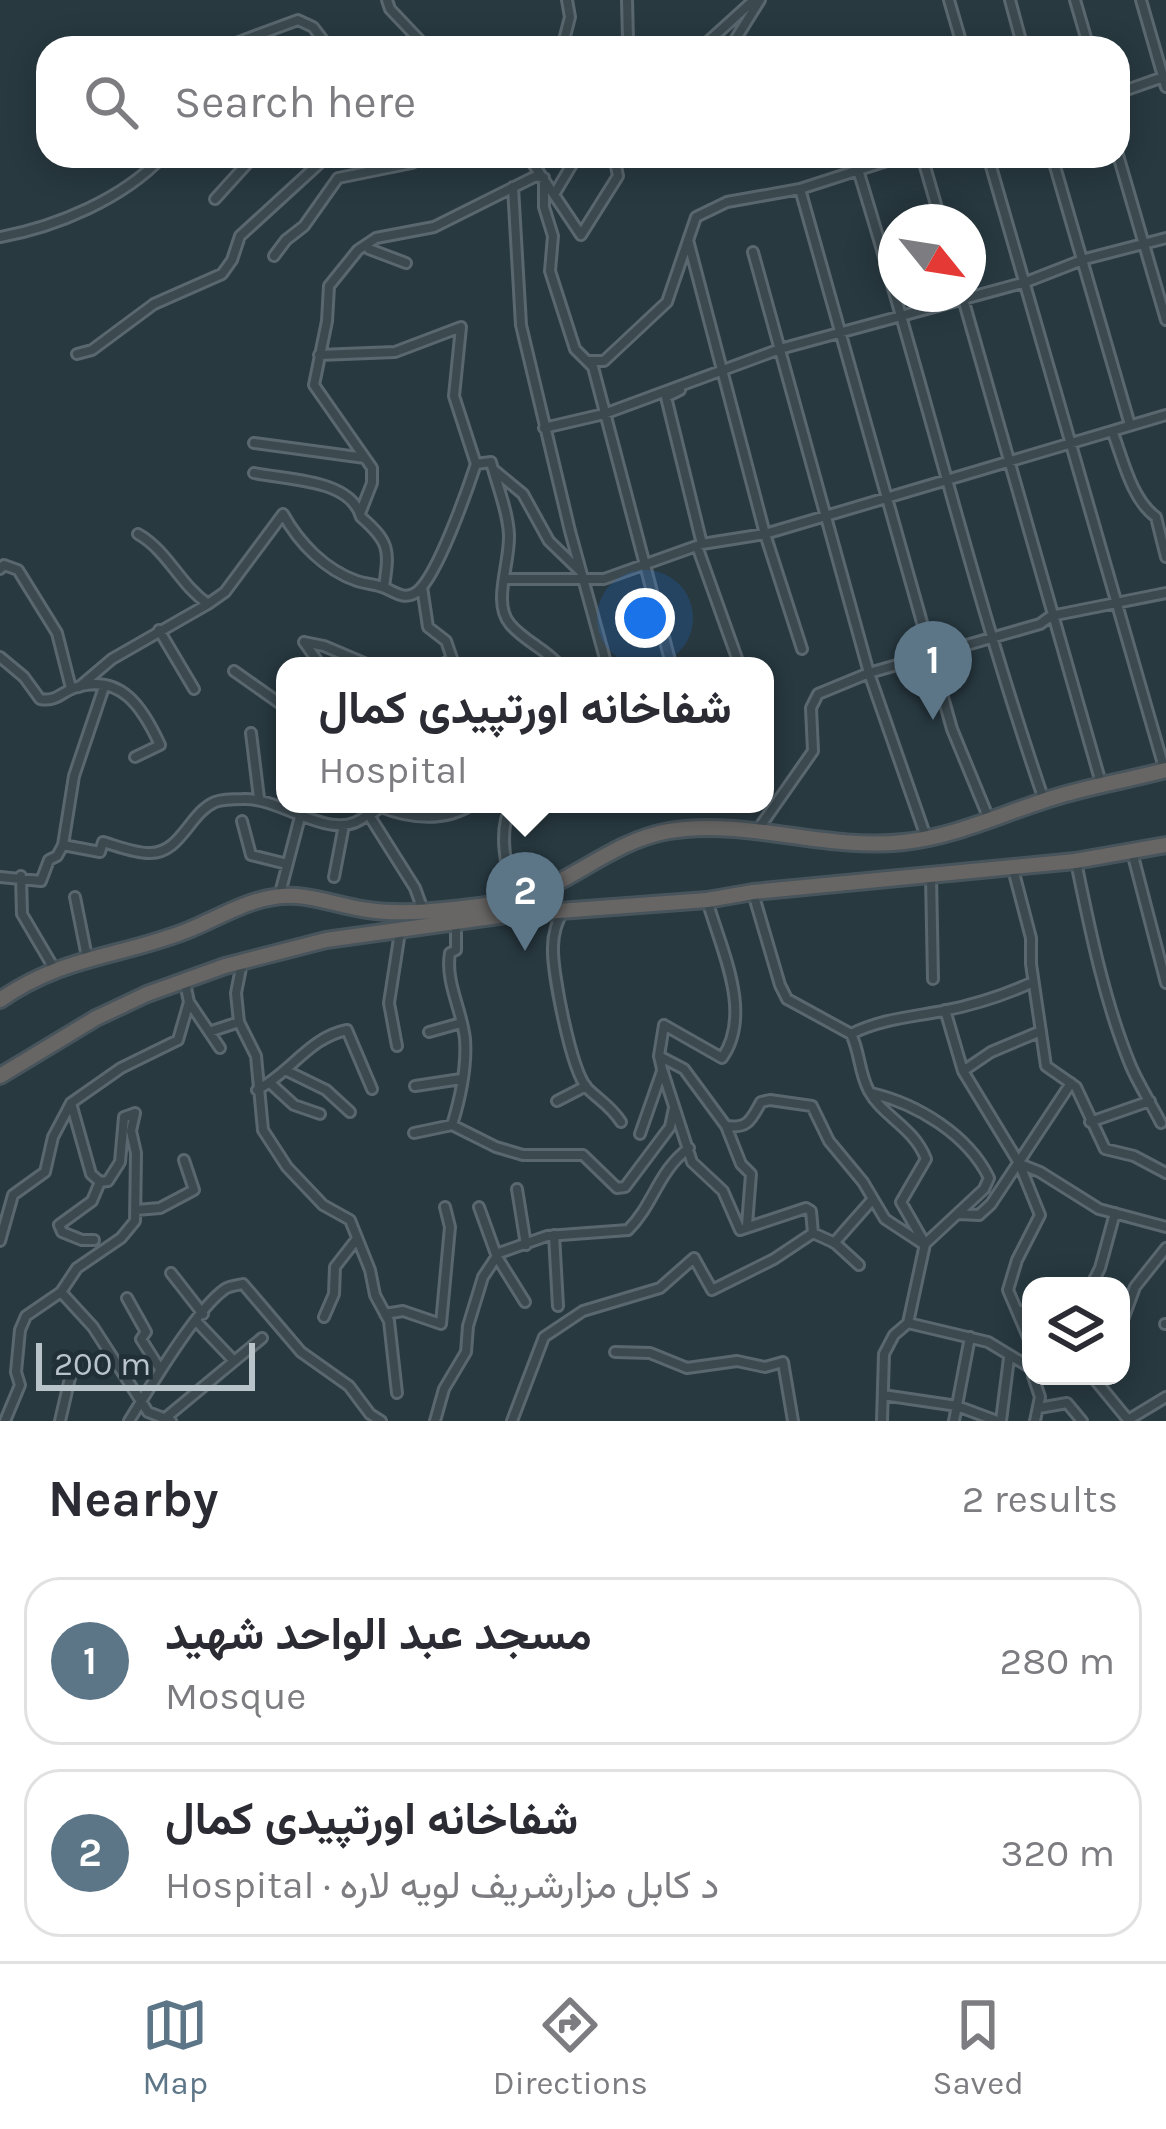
<!DOCTYPE html>
<html lang="en">
<head>
<meta charset="utf-8">
<style>
  body { margin:0; font-family:Karla,Vazirmatn,sans-serif; background:#f7f7f7; color:#2b2b33 }
  .controls { position:absolute; right:36px; bottom:36px; display:grid; overflow:hidden; border-radius:24px; box-shadow:0 6px 30px #0003 }
  .controls button { width:108px; height:108px; display:grid; place-items:center; padding:0; border:0; border-bottom:3px solid #e1e1e2; background:#fff; color:#2b2b33; font:60px sans-serif }
  .compass { position:absolute; left:878px; top:204px; width:108px; height:108px; border-radius:50%; background:#fff; box-shadow:0 6px 30px #0003; rotate:120deg }
  .scale { position:absolute; left:36px; bottom:30px; width:219px; box-sizing:border-box; padding-left:12px; border:6px solid #b9c4ca; border-top:0; font-size:33px; line-height:42px; white-space:nowrap; color:#b9c4ca; -webkit-text-stroke:9px #212f36; paint-order:stroke }
  .you { position:absolute; left:645px; top:618px; width:42px; height:42px; margin:-30px; border:9px solid #fff; border-radius:50%; background:#1a73e8; box-shadow:0 0 0 18px #1a73e833 }
  .badge { display:grid; place-items:center; width:78px; height:78px; border-radius:50%; background:#5c7688; color:#fff; font-size:39px; font-weight:700 }
  .pin { position:absolute; translate:-50% -99px; filter:drop-shadow(0 3px 6px #0008) }
  .pin::after { content:''; position:absolute; top:63px; width:42px; height:36px; background:inherit; clip-path:polygon(0 0,100% 0,50% 100%) }
  .popup { position:absolute; left:276px; top:657px; width:498px; height:156px; box-sizing:border-box; display:grid; place-content:center; border-radius:24px; background:#fff; filter:drop-shadow(0 3px 9px #0005); font-size:39px; white-space:nowrap; color:#7c7c81 }
  .popup b { font-size:45px; color:#2b2b33 }
  .popup::after { content:''; position:absolute; left:50%; top:100%; margin-left:-24px; border:24px solid transparent; border-top-color:#fff }
  .list { margin:0; padding:0; list-style:none }
  h2 { display:flex; justify-content:space-between; align-items:center; height:156px; margin:0; padding:0 48px; font-size:51px }
  h2 small { font-size:39px; font-weight:400; color:#7c7c81 }
  .list li { display:grid; grid-template-columns:78px 1fr auto; gap:36px; align-items:center; box-sizing:border-box; height:168px; margin:0 24px 24px; padding:0 24px; border:3px solid #e1e1e2; border-radius:36px }
  .list b { display:block; font-size:45px; white-space:nowrap }
  .list p { margin:0; font-size:39px; white-space:nowrap; color:#7c7c81 }
  .list em { font-size:39px; font-style:normal; color:#7c7c81 }
  .icon { flex:none; width:66px; height:66px; fill:none; stroke:currentColor; stroke-width:2; stroke-linecap:round; stroke-linejoin:round }
  .map { position:relative; flex:none; width:1166px; height:1421px; overflow:hidden }
  .search { position:absolute; background:#fff; box-shadow:0 6px 30px #0003; left:36px; right:36px; top:36px; height:132px; display:flex; align-items:center; gap:30px; box-sizing:border-box; padding:0 42px; border-radius:36px; color:#7c7c81; font-size:45px }
  .sheet { height:540px; background:#fff }
  nav { display:flex; justify-content:space-around; align-items:center; box-sizing:border-box; height:168px; border-top:3px solid #e1e1e2; background:#fff; font-size:33px; color:#7c7c81 }
  nav a { display:grid; justify-items:center; gap:6px }
  nav .on { color:#5c7688 }
  .map>svg:first-child { display:block }
  .lines { fill:none; stroke-linecap:round; stroke-linejoin:round }
  .minor-casing { stroke:#5a676e; stroke-width:14 }
  .trunk-casing { stroke:#47545b; stroke-width:20 }
  .minor { stroke:#3c4a50; stroke-width:8 }
  .trunk { stroke:#686665; stroke-width:14 }
</style>
</head>
<body>
<div class="map">
<svg width="1166" height="1421" viewBox="0 0 1166 1421">
  <rect width="100%" height="100%" fill="#283940"/>
  <g class="lines">
    <defs>
      <path id="minor" d="M387,0L390,9L427,48
        M627,0L628,40L634,48
        M949,0L963,48
        M1010,0L1023,48
        M1075,0L1089,48
        M1141,0L1166,87
        M233,48L236,43L298,20L313,27L329,48
        M562,48L570,17L567,0
        M701,48L754,0
        M730,48L760,0
        M763,48H767
        M1118,93L1166,76
        M1118,155L1166,320
        M528,156L581,235L618,176L614,156
        M922,156L941,222
        M988,156L1165,771
        M1052,156L1130,425
        M858,170C923,380 973,593 1044,800
        M513,187L521,325L570,531L607,666
        M800,189L952,729L989,819
        M555,193L577,156
        M215,199L254,156
        M0,237C56,227 123,199 163,156
        M688,240L765,534L802,649
        M367,245L369,249L406,263
        M753,252L869,673L926,837
        M274,256L286,240L304,226L338,178L412,163L424,156
        M962,295L1101,783
        M77,354L92,350L154,304L222,274L232,260L240,236L323,160L334,156
        M319,355L395,352L461,327L454,396L476,464
        M590,361H604L667,302L696,217L727,202L800,189L902,156
        M680,390L666,397L702,544
        M544,428L604,414L780,349L1026,282L1085,259L1166,238
        M1113,433C1123,460 1132,500 1156,517L1166,557
        M254,443L365,458
        M494,470L523,494L549,541L580,571
        M254,473C287,480 351,479 361,517C391,543 389,551 384,587
        M361,511L372,483V468L314,385L327,321L329,286L358,250L376,238L434,227L536,176L544,178V207L553,236L550,271L575,349L593,367L671,664L668,666
        M138,534C168,551 179,584 208,604L225,592L283,514C299,543 325,570 357,581C366,584 376,584 385,588C397,593 405,601 418,591C438,574 467,491 476,464L491,462C497,485 508,511 509,535C510,564 492,603 510,624C524,641 546,649 560,666
        M697,546L738,661
        M0,569L4,565L18,570L57,633L71,688
        M507,579H604L702,544L765,534L1166,415
        M422,587L428,627L446,641L452,658L441,666
        M159,630L194,689
        M304,642L324,646L371,666
        M304,642L321,666
        M0,657L24,677L40,699C56,702 60,693 74,688C121,672 143,708 160,745L135,757
        M234,671L285,707
        M79,687L112,659L208,604
        M251,733L259,798
        M362,804L415,888L423,910
        M512,804C497,830 506,871 516,898
        M368,816L381,807C411,819 445,822 473,804
        M242,821L251,855L287,864
        M757,831L813,751L811,708L818,694L869,673L1040,624L1051,616L1166,593
        M63,845L100,852L103,842C117,846 134,853 149,853C181,854 189,813 215,802C223,799 235,799 243,799C283,797 334,847 368,814
        M1132,852L1166,983
        M1076,862C1090,930 1104,1000 1130,1064C1138,1084 1151,1103 1161,1123
        M1013,869L1031,938V964L1046,1066L1076,1087L1105,1149L1134,1156L1166,1173
        M21,876L22,914L55,970
        M931,876L933,979
        M0,877L41,881L49,860L57,856L63,845L74,776L104,687
        M334,877L344,825
        M753,893L780,985L787,999L851,1034C860,1052 859,1073 869,1091C883,1117 913,1126 926,1159L901,1202L925,1244
        M75,897L87,957
        M279,897L301,813
        M563,910C557,923 553,933 553,947C552,972 571,1070 587,1088C599,1100 611,1106 621,1122
        M242,963L236,993L239,1022L256,1056L263,1130L287,1167L323,1205L350,1220L370,1270L375,1295L389,1321L397,1393
        M185,983L189,1002L220,1048
        M945,1010L963,1071L1019,1163L1040,1215L1017,1260L1008,1290L1031,1344
        M209,1032L239,1022
        M429,1032L461,1023
        M851,1034C881,1019 911,1017 943,1011C973,1005 1005,995 1033,982
        M397,1046L389,1003L400,932
        M659,1056L684,1069L726,1126C748,1129 751,1120 761,1102L770,1100L812,1106L829,1141L863,1182L885,1219L923,1244
        M285,1070L326,1090L350,1112
        M963,1071L991,1052L1041,1031
        M270,1083L294,1105L320,1114
        M415,1086L461,1079
        M257,1090C290,1073 310,1037 347,1030L372,1089
        M871,1093C918,1104 968,1135 989,1178L984,1189L925,1244L908,1323L894,1335L884,1354L882,1421
        M557,1101L586,1086
        M1090,1122L1150,1101
        M452,1125C460,1099 467,1066 465,1039C462,1010 445,982 450,953L456,950V924
        M726,1126L741,1164L751,1174L747,1225
        M414,1133L452,1125L496,1147L523,1155H583L617,1188L625,1187L670,1127L674,1108
        M640,1134L662,1071
        M1020,1164L1040,1172L1099,1209L1166,1227
        M517,1189L526,1245
        M479,1207L497,1257L525,1302
        M136,1210L160,1208L194,1190L184,1160
        M959,1214L979,1215L991,1204L1071,1083
        M813,1233L835,1243L859,1265
        M554,1235L558,1306
        M94,1240H82L62,1232L59,1225L92,1201L100,1182
        M0,1241L13,1195L45,1172L53,1137L71,1103L121,1068L178,1040L189,1002
        M834,1243L872,1200
        M171,1273L203,1314
        M1091,1286L1100,1268L1115,1213
        M61,1292L93,1327L148,1412L171,1421
        M127,1298L146,1332L141,1339L160,1369
        M1019,1312L1031,1308
        M385,1314L403,1311L441,1324L450,1227L445,1207
        M324,1317L334,1294L335,1267L356,1240
        M197,1322L234,1361
        M908,1323L988,1342L1031,1368
        M1165,1324H1166
        M1121,1325L1135,1287L1166,1248
        M615,1352L650,1353L687,1368L737,1361L765,1367L783,1362L793,1421
        M1033,1376L1040,1397L1035,1421
        M1092,1376L1129,1421
        M883,1395L957,1406L997,1421
        M1039,1408L1067,1403L1082,1421
        M163,1420L262,1338
        M1128,1420L1166,1397
        M5,1421L20,1385L16,1372L20,1330L26,1316L61,1292L77,1268L121,1238L135,1221L136,1153L131,1131L135,1113L124,1117L120,1162L108,1181L100,1182L91,1174L71,1103
        M60,1421L70,1378
        M129,1421C149,1389 196,1309 225,1289C229,1286 238,1285 243,1284L301,1352L349,1386L370,1414L381,1421
        M435,1421L444,1389L466,1352L468,1326L483,1277L499,1253L547,1236L628,1230C654,1204 658,1171 689,1148
        M512,1421L544,1337L583,1311L660,1288L694,1258L712,1290L774,1259L813,1233L811,1211L806,1208L740,1230L723,1191L692,1162L662,1069L659,1056L664,1025L722,1058C754,1013 720,947 707,900
        M954,1421L970,1337
        M1001,1421L1009,1358"/>
      <path id="trunk" d="M0,1000C63,956 120,957 186,931C222,917 255,893 297,896C321,898 345,907 368,910C408,916 455,909 495,904C560,896 605,842 669,831C747,818 825,851 904,842C952,837 997,816 1043,801C1083,787 1125,781 1166,770
        M0,1076L96,1018L147,994L225,966L326,940L506,915L707,900L753,892L1075,861L1166,845"/>
    </defs>
    <use href="#minor" class="minor-casing"/>
    <use href="#trunk" class="trunk-casing"/>
    <use href="#minor" class="minor"/>
    <use href="#trunk" class="trunk"/>
  </g>
</svg>
<div class="controls">
<button><svg class="icon" aria-label="layers" viewBox="0 0 24 24"><path d="M12 4l9 5-9 5-9-5zM3 14l9 5 9-5"/></svg></button>
</div>
<svg class="compass" viewBox="-18 -18 36 36"><path d="M0-13l5 13h-10z" fill="#e53935"/><path d="M0 13l5-13h-10z" fill="#7c7c81"/></svg>
<div class="scale">200 m</div>
<div class="you"></div>
<div class="pin badge" style="left:933px;top:720px">1</div>
<div class="pin badge" style="left:525px;top:951px">2</div>
<div class="popup"><b>شفاخانه اورتپیدی کمال</b>Hospital</div>
<div class="search"><svg class="icon" aria-label="search" viewBox="0 0 24 24"><circle cx="10" cy="10" r="6"/><path d="M15 15l6 6"/></svg>Search here</div>
</div>
<section class="sheet">
<h2>Nearby<small>2 results</small></h2>
<ul class="list">
<li><span class="badge">1</span><div><b>مسجد عبد الواحد شهید</b><p>Mosque</p></div><em>280 m</em></li>
<li><span class="badge">2</span><div><b>شفاخانه اورتپیدی کمال</b><p>Hospital · د کابل مزارشریف لویه لاره</p></div><em>320 m</em></li>
</ul>
</section>
<nav>
<a class="on"><svg class="icon" aria-label="map" viewBox="0 0 24 24"><path d="M3 6l6-2 6 2 6-2v14l-6 2-6-2-6 2zM9 4v14M15 6v14"/></svg>Map</a>
<a><svg class="icon" aria-label="directions" viewBox="0 0 24 24"><path d="M12 3l9 9-9 9-9-9zM9 14v-3h6M13 9l2 2-2 2"/></svg>Directions</a>
<a><svg class="icon" aria-label="saved" viewBox="0 0 24 24"><path d="M7 4h10v16l-5-4-5 4z"/></svg>Saved</a>
</nav>
</body>
</html>
